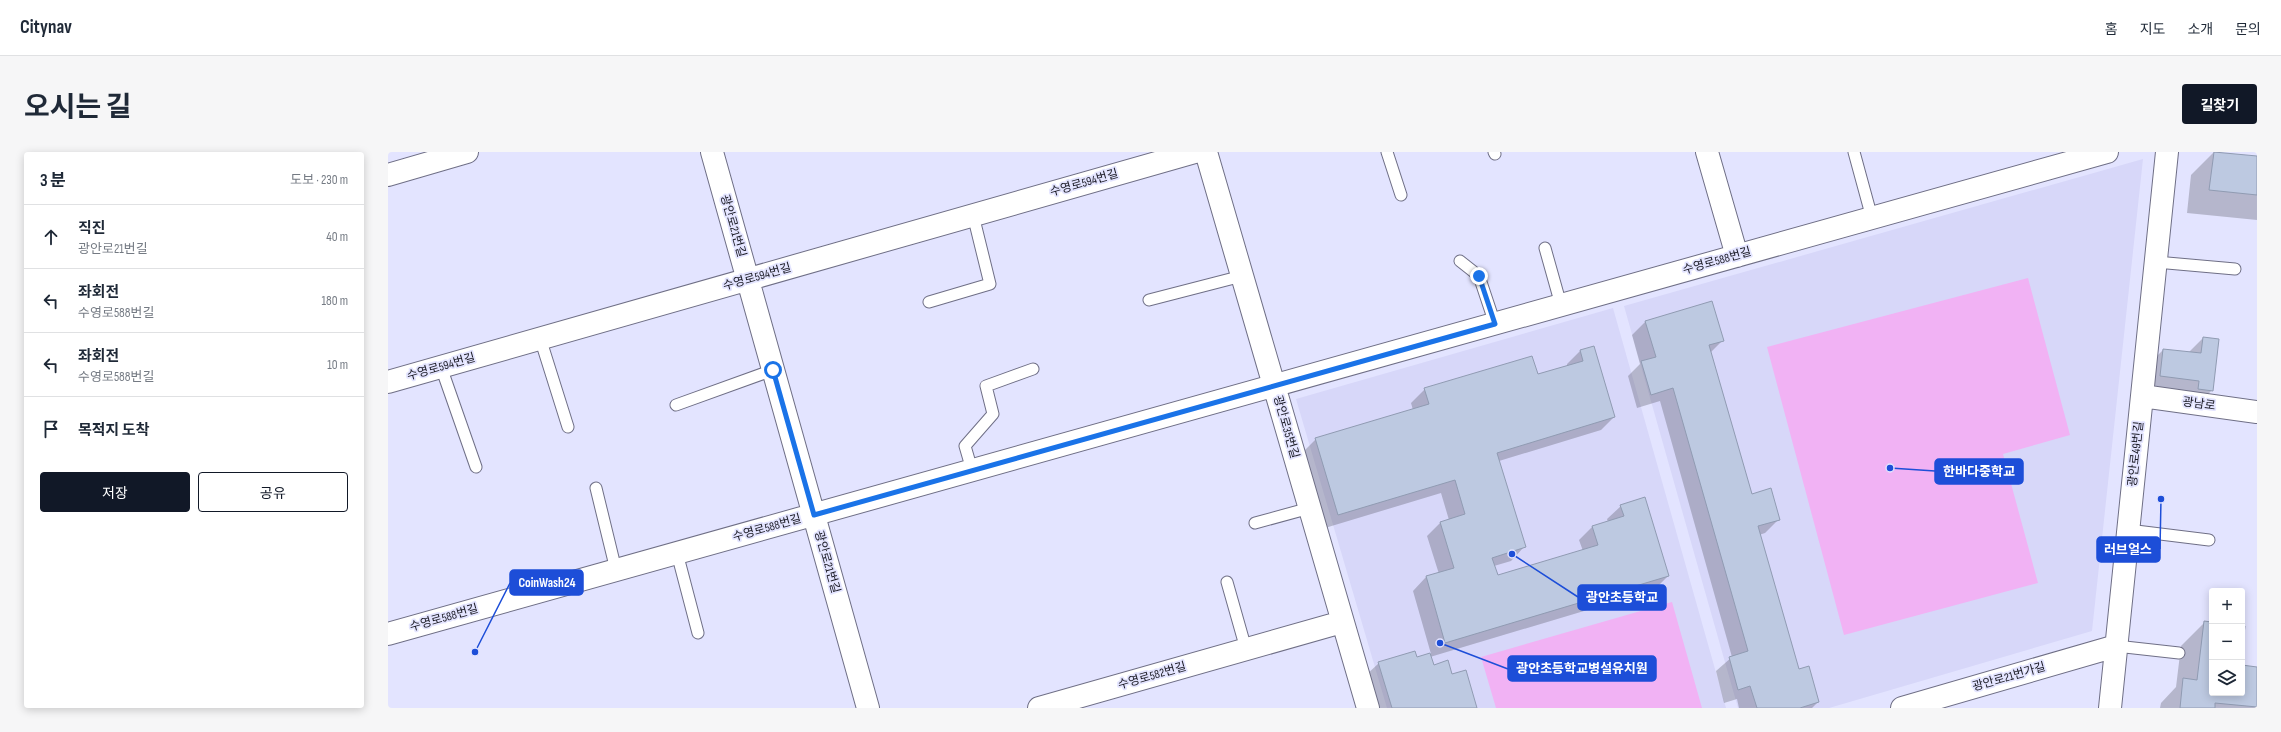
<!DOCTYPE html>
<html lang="ko">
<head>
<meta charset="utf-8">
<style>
  body { margin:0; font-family:"Sofia Sans Condensed","Noto Sans KR",sans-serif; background:#f6f6f7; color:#1f2937 }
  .controls { position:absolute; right:12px; bottom:12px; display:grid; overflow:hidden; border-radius:4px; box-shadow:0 2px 10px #0003 }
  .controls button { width:36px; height:36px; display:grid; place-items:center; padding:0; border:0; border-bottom:1px solid #e0e1e3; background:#fff; color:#1f2937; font:20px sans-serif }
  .stop { position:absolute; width:12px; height:12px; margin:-9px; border:3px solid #1a73e8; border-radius:50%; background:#fff }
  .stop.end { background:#1a73e8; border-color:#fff; box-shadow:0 1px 4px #0008 }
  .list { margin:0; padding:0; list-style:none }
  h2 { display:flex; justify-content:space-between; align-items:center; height:52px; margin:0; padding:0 16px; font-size:17px }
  h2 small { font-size:13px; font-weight:400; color:#747a83 }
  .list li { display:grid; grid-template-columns:26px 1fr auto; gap:12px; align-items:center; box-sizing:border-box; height:64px; padding:0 16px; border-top:1px solid #e0e1e3 }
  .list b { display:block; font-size:15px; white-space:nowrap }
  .list p { margin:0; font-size:13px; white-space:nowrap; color:#747a83 }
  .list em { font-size:13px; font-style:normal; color:#747a83 }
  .actions { display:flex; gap:8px; padding:12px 16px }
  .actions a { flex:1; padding:9px 0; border:1px solid #111827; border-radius:4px; text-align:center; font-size:14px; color:#111827 }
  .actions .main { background:#111827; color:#fff }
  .icon { flex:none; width:22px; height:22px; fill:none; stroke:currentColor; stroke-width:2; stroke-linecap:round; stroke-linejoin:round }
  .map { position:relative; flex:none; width:1869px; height:556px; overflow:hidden; border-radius:4px }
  header { display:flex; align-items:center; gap:24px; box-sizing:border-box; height:56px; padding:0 20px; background:#fff; border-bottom:1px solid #e0e1e3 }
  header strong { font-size:19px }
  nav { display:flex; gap:22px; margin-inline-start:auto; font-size:14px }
  .intro { display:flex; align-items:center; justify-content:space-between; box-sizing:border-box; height:96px; padding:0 24px }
  h1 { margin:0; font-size:28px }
  .button { padding:10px 18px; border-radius:4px; background:#111827; color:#fff; font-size:14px; font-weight:700 }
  main { display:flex; gap:24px; padding:0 24px }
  aside { flex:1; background:#fff; border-radius:4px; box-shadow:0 2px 10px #0003 }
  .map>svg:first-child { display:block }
  .built { fill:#d7d7f9 }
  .green { fill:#f1b2f4 }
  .shadow { fill:#0003 }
  .building { fill:#bdc9e1; stroke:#909bb2 }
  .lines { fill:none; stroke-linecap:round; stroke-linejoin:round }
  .lane-casing { stroke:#6f6f86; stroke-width:13 }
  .street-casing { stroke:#6f6f86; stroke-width:24 }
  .lane { stroke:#fff; stroke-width:11 }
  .street { stroke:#fff; stroke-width:22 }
  .route { stroke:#1a73e8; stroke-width:5 }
  .labels { text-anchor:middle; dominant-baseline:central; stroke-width:3.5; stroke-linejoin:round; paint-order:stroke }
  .street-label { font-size:12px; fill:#181822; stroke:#e3e4ff }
  .leader { fill:none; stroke:#1d4ed8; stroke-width:1.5 }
  .callout-dot { fill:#1d4ed8; stroke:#e3e4ff; stroke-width:1.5 }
  .callout { fill:#1d4ed8; stroke:#1d4ed8; stroke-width:1.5 }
  .callout-label { font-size:13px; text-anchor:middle; font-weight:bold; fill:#fff }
</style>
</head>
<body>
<header>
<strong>Citynav</strong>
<nav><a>홈</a><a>지도</a><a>소개</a><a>문의</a></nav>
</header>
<div class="intro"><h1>오시는 길</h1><a class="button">길찾기</a></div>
<main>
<aside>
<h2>3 분<small>도보 · 230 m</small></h2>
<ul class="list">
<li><svg class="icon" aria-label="ahead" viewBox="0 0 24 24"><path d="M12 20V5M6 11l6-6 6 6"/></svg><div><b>직진</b><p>광안로21번길</p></div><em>40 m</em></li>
<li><svg class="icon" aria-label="left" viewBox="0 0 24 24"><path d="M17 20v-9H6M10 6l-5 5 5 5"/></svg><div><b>좌회전</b><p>수영로588번길</p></div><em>180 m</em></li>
<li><svg class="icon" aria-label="left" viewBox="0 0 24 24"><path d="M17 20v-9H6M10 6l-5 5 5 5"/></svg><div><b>좌회전</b><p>수영로588번길</p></div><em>10 m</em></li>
<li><svg class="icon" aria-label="arrive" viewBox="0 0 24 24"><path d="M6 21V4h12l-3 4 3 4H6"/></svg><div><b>목적지 도착</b></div></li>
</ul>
<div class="actions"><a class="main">저장</a><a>공유</a></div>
</aside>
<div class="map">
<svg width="1869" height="556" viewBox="0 0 1869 556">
  <rect width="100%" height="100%" fill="#e3e4ff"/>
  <path class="built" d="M1755,7L1704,479L1441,556H1350L1236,154Z
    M1225,156L1338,556H999L908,247Z"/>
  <path class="green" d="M1640,126L1682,283L1615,302L1650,431L1456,483L1379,195Z
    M1284,450L1314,556H1108L1093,505Z"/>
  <path class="shadow" d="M1826,0L1869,5V68L1799,61L1803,23Z
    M1258,169L1335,188L1322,201L1363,343L1391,367L1377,381L1371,383L1410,518L1430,550L1424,556H1351L1349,547L1336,551L1328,519L1344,505L1272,249L1249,256L1240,224L1252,212L1244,183Z
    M1815,186L1824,238L1801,262L1787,260L1788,251L1749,247L1752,221L1775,198L1800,201Z
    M1192,199L1226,265L1213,278L1111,309L1136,395L1123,409L1106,414L1109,424L1195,399L1191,388L1205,374L1220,370L1219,367L1233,354L1280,424L1266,438L1042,505L1045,514L1064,523L1088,556H987L977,524L991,511L1028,506L1043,502L1025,439L1038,425L1051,422L1039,384L1053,370L1061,368L1053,341L937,376L914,301L928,287L1025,258L1023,251L1037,237L1149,224L1179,214V212Z
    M1816,471H1824V541H1854V514L1869,516V556H1772L1773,551L1788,535L1793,494Z"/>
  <path class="building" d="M1826,0L1869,4V43L1821,38Z
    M1324,149L1336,189L1321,193L1364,342L1383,336L1392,368L1370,374L1411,517L1421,514L1431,550L1412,556H1369L1362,534L1350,538L1341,505L1360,499L1285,236L1263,243L1253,209L1268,205L1257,169Z
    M1815,185L1831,187L1825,239L1810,237L1811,229L1772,224L1775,197L1813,201Z
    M1206,194L1227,265L1109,301L1138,395L1104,406L1110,423L1210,393L1204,374L1236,364L1232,353L1257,345L1281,424L1057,491L1038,424L1066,416L1052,370L1077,362L1067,328L950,363L927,286L1041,252L1036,236L1144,204L1150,222L1195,209L1192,198Z
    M1816,469L1824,470V541H1854V513L1869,515V555L1827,551V556H1792L1795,526L1809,528Z
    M1854,474H1857L1854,500Z
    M1027,499L1029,505L1042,501L1046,513L1060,508L1064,522L1078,518L1089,556H1004L990,510Z"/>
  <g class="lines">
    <defs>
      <path id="lane" d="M999,0L1013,43
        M1106,0L1107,2
        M1466,0L1484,66
        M1157,96L1173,153
        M1072,109L1091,124L1107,172
        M1768,110L1847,117
        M761,148L854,124
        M541,150L602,132L585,63
        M152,186L180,275
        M53,215L88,315
        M288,253L385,218
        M584,318L577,294L605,262L598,234L645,217
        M208,336L228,418
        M867,371L922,356
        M1740,378L1821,388
        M289,401L310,481
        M839,430L858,497
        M1728,494L1791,501"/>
      <path id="street" d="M324,0L480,556
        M818,0L980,556
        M1319,0L1349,104
        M0,23L79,0
        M0,230L807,0
        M1754,244L1869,260
        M0,482L1719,0
        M651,556L954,470
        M1514,556L1728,494
        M1722,556L1779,0"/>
    </defs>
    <use href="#lane" class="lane-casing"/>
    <use href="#street" class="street-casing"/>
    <use href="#lane" class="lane"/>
    <use href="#street" class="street"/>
  </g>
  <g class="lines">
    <path class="route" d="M385,218L426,363L1107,172L1091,124"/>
  </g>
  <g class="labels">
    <g class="street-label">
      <text transform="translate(696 31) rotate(-16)">수영로594번길</text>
      <text transform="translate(345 74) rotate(74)">광안로21번길</text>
      <text transform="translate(1329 109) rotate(-16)">수영로588번길</text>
      <text transform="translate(369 125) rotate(-16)">수영로594번길</text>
      <text transform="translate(53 215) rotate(-16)">수영로594번길</text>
      <text transform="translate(1811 252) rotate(8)">광남로</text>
      <text transform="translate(898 275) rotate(74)">광안로35번길</text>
      <text transform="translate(1748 302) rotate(-84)">광안로49번길</text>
      <text transform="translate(379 376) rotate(-16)">수영로588번길</text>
      <text transform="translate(439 410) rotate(74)">광안로21번길</text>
      <text transform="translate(56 466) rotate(-16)">수영로588번길</text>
      <text transform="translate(764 524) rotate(-16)">수영로582번길</text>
      <text transform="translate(1621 525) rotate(-16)">광안로21번가길</text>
    </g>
  </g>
  <path class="leader" d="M1502 316L1547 319M1773 347L1772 397M87 500L122 431M1124 402L1190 445M1052 491L1120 517"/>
  <g class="callout-dot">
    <circle cx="1502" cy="316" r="4"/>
    <circle cx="1773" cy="347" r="4"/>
    <circle cx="87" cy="500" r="4"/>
    <circle cx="1124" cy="402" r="4"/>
    <circle cx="1052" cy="491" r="4"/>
  </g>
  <g class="callout">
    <rect x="1547" y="307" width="88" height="25" rx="4"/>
    <rect x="1709" y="385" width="63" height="25" rx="4"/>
    <rect x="122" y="418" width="73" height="25" rx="4"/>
    <rect x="1190" y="433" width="88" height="25" rx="4"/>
    <rect x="1120" y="504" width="148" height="25" rx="4"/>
  </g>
  <g class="callout-label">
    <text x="1591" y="324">한바다중학교</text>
    <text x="1740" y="402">러브얼스</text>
    <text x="159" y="435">CoinWash24</text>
    <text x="1234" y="450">광안초등학교</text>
    <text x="1194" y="521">광안초등학교병설유치원</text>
  </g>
</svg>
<div class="controls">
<button>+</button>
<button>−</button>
<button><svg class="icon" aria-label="layers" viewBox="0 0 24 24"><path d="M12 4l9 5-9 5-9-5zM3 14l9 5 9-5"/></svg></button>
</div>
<div class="stop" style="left:385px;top:218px"></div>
<div class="stop end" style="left:1091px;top:124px"></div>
</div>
</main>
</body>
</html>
